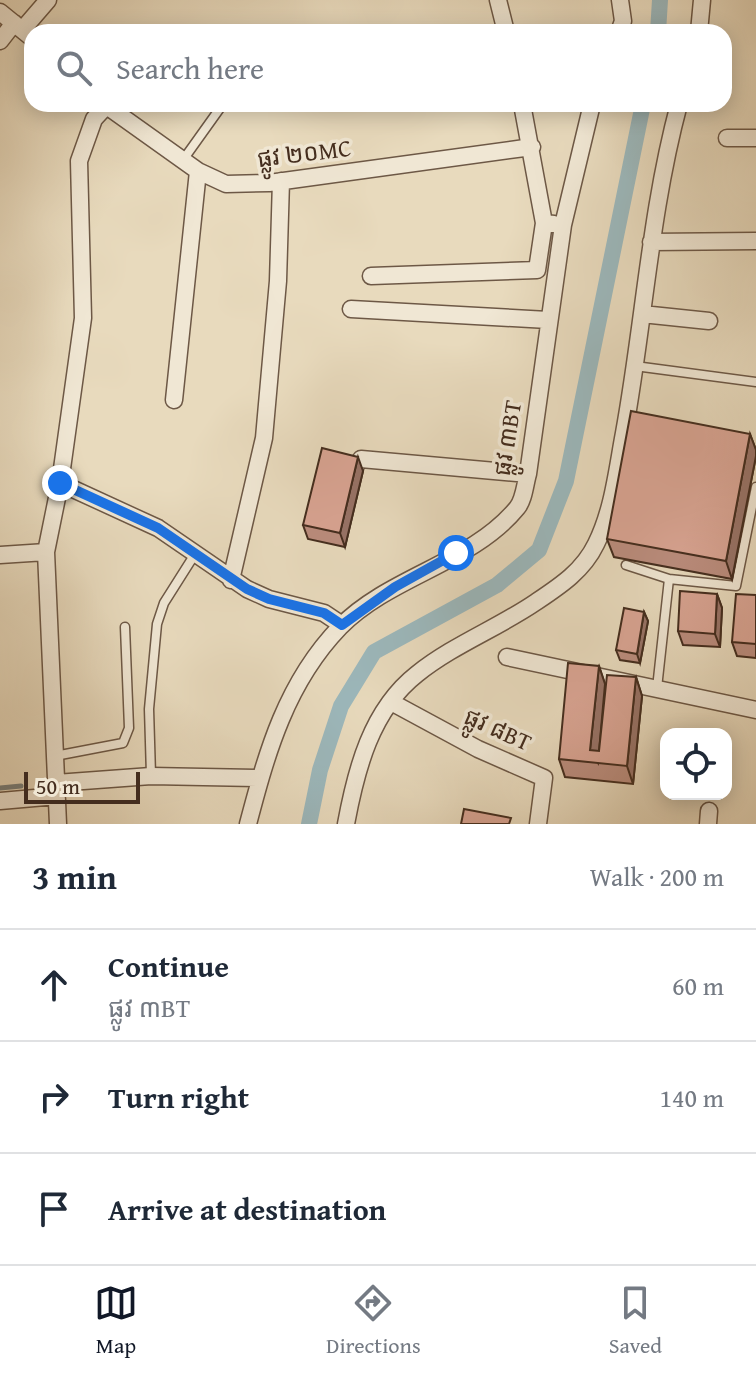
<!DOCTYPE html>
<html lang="en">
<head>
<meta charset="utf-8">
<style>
  body { margin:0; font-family:"Gentium Book Plus","Noto Sans Khmer",serif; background:#f6f6f7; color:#1f2937 }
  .controls { position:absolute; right:24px; bottom:24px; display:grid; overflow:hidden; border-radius:16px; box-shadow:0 4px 20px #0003 }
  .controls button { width:72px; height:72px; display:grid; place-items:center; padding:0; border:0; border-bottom:2px solid #e0e1e3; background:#fff; color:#1f2937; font:40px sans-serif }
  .scale { position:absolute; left:24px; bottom:20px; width:116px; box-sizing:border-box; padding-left:8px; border:4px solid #442d1e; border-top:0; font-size:22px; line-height:28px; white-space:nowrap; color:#442d1e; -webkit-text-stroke:6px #f0e7d4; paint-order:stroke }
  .stop { position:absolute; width:24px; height:24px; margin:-18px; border:6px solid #1a73e8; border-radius:50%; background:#fff }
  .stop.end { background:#1a73e8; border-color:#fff; box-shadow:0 2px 8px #0008 }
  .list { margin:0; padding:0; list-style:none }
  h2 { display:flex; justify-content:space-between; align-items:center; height:104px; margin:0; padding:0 32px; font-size:34px }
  h2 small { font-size:26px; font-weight:400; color:#747a83 }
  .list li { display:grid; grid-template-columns:52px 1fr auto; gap:24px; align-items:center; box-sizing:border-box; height:112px; padding:0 32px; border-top:2px solid #e0e1e3 }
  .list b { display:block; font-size:30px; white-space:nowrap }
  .list p { margin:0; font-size:26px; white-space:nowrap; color:#747a83 }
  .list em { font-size:26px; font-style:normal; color:#747a83 }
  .icon { flex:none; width:44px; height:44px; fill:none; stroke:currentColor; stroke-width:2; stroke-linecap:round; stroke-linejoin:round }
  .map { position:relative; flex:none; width:756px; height:824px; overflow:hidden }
  .search { position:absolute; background:#fff; box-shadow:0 4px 20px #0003; left:24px; right:24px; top:24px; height:88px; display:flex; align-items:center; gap:20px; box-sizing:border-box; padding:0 28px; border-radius:24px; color:#747a83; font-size:30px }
  .sheet { height:440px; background:#fff }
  nav { display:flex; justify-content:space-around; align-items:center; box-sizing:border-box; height:112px; border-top:2px solid #e0e1e3; background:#fff; font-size:22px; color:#747a83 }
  nav a { display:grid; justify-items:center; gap:4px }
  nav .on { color:#111827 }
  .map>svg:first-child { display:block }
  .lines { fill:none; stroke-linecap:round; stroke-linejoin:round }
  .stream { stroke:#79807d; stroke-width:5 }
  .canal { stroke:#9cb8bc; stroke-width:16 }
  .lane-casing { stroke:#6d5846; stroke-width:11 }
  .street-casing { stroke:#6d5846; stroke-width:19 }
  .lane { stroke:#f0e7d4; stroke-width:8 }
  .street { stroke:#f0e7d4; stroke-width:16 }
  .wall { fill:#bb8d7e; stroke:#442d1e; stroke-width:2 }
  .shaded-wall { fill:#987367; stroke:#442d1e; stroke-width:2 }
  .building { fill:#d9a493; stroke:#442d1e; stroke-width:2 }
  .route { stroke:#1a73e8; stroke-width:10 }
  .labels { text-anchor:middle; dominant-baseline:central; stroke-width:7; stroke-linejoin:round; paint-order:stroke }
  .street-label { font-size:24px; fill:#442d1e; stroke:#f0e7d4 }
</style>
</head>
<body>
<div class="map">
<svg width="756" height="824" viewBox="0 0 756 824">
  <rect width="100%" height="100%" fill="#e8dabd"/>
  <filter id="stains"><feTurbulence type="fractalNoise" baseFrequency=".0025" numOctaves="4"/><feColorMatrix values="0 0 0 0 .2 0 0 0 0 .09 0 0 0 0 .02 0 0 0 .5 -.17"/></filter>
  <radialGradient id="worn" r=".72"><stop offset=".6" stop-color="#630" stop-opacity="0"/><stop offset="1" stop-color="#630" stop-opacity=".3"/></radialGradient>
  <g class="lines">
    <path class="stream" d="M0,788L21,786"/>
    <path class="canal" d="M658,32L660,0
      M309,824L320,770L341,706L374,652L497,585L539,550L566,481L643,104"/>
    <defs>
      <path id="lane" d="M183,160L223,104
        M635,366L756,382
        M626,565L669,579L736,586L756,487
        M657,688L669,579
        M55,756L123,743L129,728L125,627
        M151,775L149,709L157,624L164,603L195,554"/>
      <path id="street" d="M498,0L506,32
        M0,12L32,38
        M23,29L48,0
        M619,32L623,21L620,0
        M699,32L702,0
        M0,41L14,23
        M104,104L198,171L226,184L269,183L532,147
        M522,104L544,223L554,224
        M727,138H756
        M651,242L756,241
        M371,276L537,270L544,223
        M351,309L548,320
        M642,314L709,321
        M174,400L198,171
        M361,459L528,474
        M60,483L158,528L247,589L269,599L324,613L342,625
        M0,555L46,552
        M231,580L264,438L278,281L281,181
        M507,657L756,710
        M391,702L478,749L544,778L538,824
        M56,783L151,776L260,778
        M0,801L57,796
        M58,824L46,552L60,483L83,318L79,161L94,119L106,106
        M248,824C267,752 286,683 340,627C390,576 472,563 517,508C524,500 525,484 528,474L563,225L592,104
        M346,824C356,770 371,710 417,674C453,645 498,628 536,602C560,586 583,571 596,544C613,510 617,470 624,433C644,323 650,212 679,104
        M708,824L709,811"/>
    </defs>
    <use href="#lane" class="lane-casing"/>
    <use href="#street" class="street-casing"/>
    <use href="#lane" class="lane"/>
    <use href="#street" class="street"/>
  </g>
  <path class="wall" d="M750,434L756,450V456L732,579L614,557L607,539Z
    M363,471L345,547L308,539L303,525Z
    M717,594L722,608L720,647L683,645L678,631Z
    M756,595V658L737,656L732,642Z
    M644,612L648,621L640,663L620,660L616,650Z
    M599,666L605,684L599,751L636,677L642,696L633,784L565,777L559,759Z"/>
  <path class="shaded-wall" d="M750,434L756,450V456L732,579L726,561Z
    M358,457L363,471L345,547L340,533Z
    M717,594L722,608L720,647L715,634Z
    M644,612L648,621L640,663L637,654Z
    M599,666L605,684L598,763L590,750Z
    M636,677L642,696L633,784L627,766Z"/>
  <path class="building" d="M631,411L750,434L726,561L607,539Z
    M322,448L358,457L340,533L303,525Z
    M680,591L717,594L715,634L678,631Z
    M736,594L756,595V644L732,642Z
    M624,608L644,612L637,654L616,650Z
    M568,663L599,666L590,750L599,751L607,675L636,677L627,766L559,759Z
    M464,809L511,818L509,824H461Z"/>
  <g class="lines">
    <path class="route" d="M60,483L158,528L247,589L269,599L324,613L342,625L395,587L456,553"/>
  </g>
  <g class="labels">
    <g class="street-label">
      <text transform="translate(304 153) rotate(-7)">ផ្លូវ ២០MC</text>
      <text transform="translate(507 438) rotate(-81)">ផ្លូវ ៣BT</text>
      <text transform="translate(498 729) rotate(24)">ផ្លូវ ៨BT</text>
    </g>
  </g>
  <rect width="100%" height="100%" filter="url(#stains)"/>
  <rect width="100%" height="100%" fill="url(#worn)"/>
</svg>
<div class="controls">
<button><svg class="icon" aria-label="locate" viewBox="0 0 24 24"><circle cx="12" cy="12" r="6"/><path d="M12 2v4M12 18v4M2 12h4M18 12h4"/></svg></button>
</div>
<div class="scale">50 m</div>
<div class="stop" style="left:456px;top:553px"></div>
<div class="stop end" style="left:60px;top:483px"></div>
<div class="search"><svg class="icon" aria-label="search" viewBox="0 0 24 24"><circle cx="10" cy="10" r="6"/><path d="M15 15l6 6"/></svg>Search here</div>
</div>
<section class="sheet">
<h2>3 min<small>Walk · 200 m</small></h2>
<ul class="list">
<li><svg class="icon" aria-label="ahead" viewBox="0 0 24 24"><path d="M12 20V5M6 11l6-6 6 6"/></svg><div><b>Continue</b><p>ផ្លូវ ៣BT</p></div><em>60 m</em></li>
<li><svg class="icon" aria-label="right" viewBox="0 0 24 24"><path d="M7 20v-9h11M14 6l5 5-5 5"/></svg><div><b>Turn right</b></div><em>140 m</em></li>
<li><svg class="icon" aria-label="arrive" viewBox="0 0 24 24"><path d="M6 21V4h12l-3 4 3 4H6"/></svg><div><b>Arrive at destination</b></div></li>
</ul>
</section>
<nav>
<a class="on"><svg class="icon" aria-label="map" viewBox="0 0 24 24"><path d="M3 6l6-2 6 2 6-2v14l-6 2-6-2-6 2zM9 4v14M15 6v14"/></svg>Map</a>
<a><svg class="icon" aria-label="directions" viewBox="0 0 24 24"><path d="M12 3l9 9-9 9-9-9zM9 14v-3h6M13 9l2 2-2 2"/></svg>Directions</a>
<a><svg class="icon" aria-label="saved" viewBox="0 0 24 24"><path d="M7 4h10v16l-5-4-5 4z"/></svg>Saved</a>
</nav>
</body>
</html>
